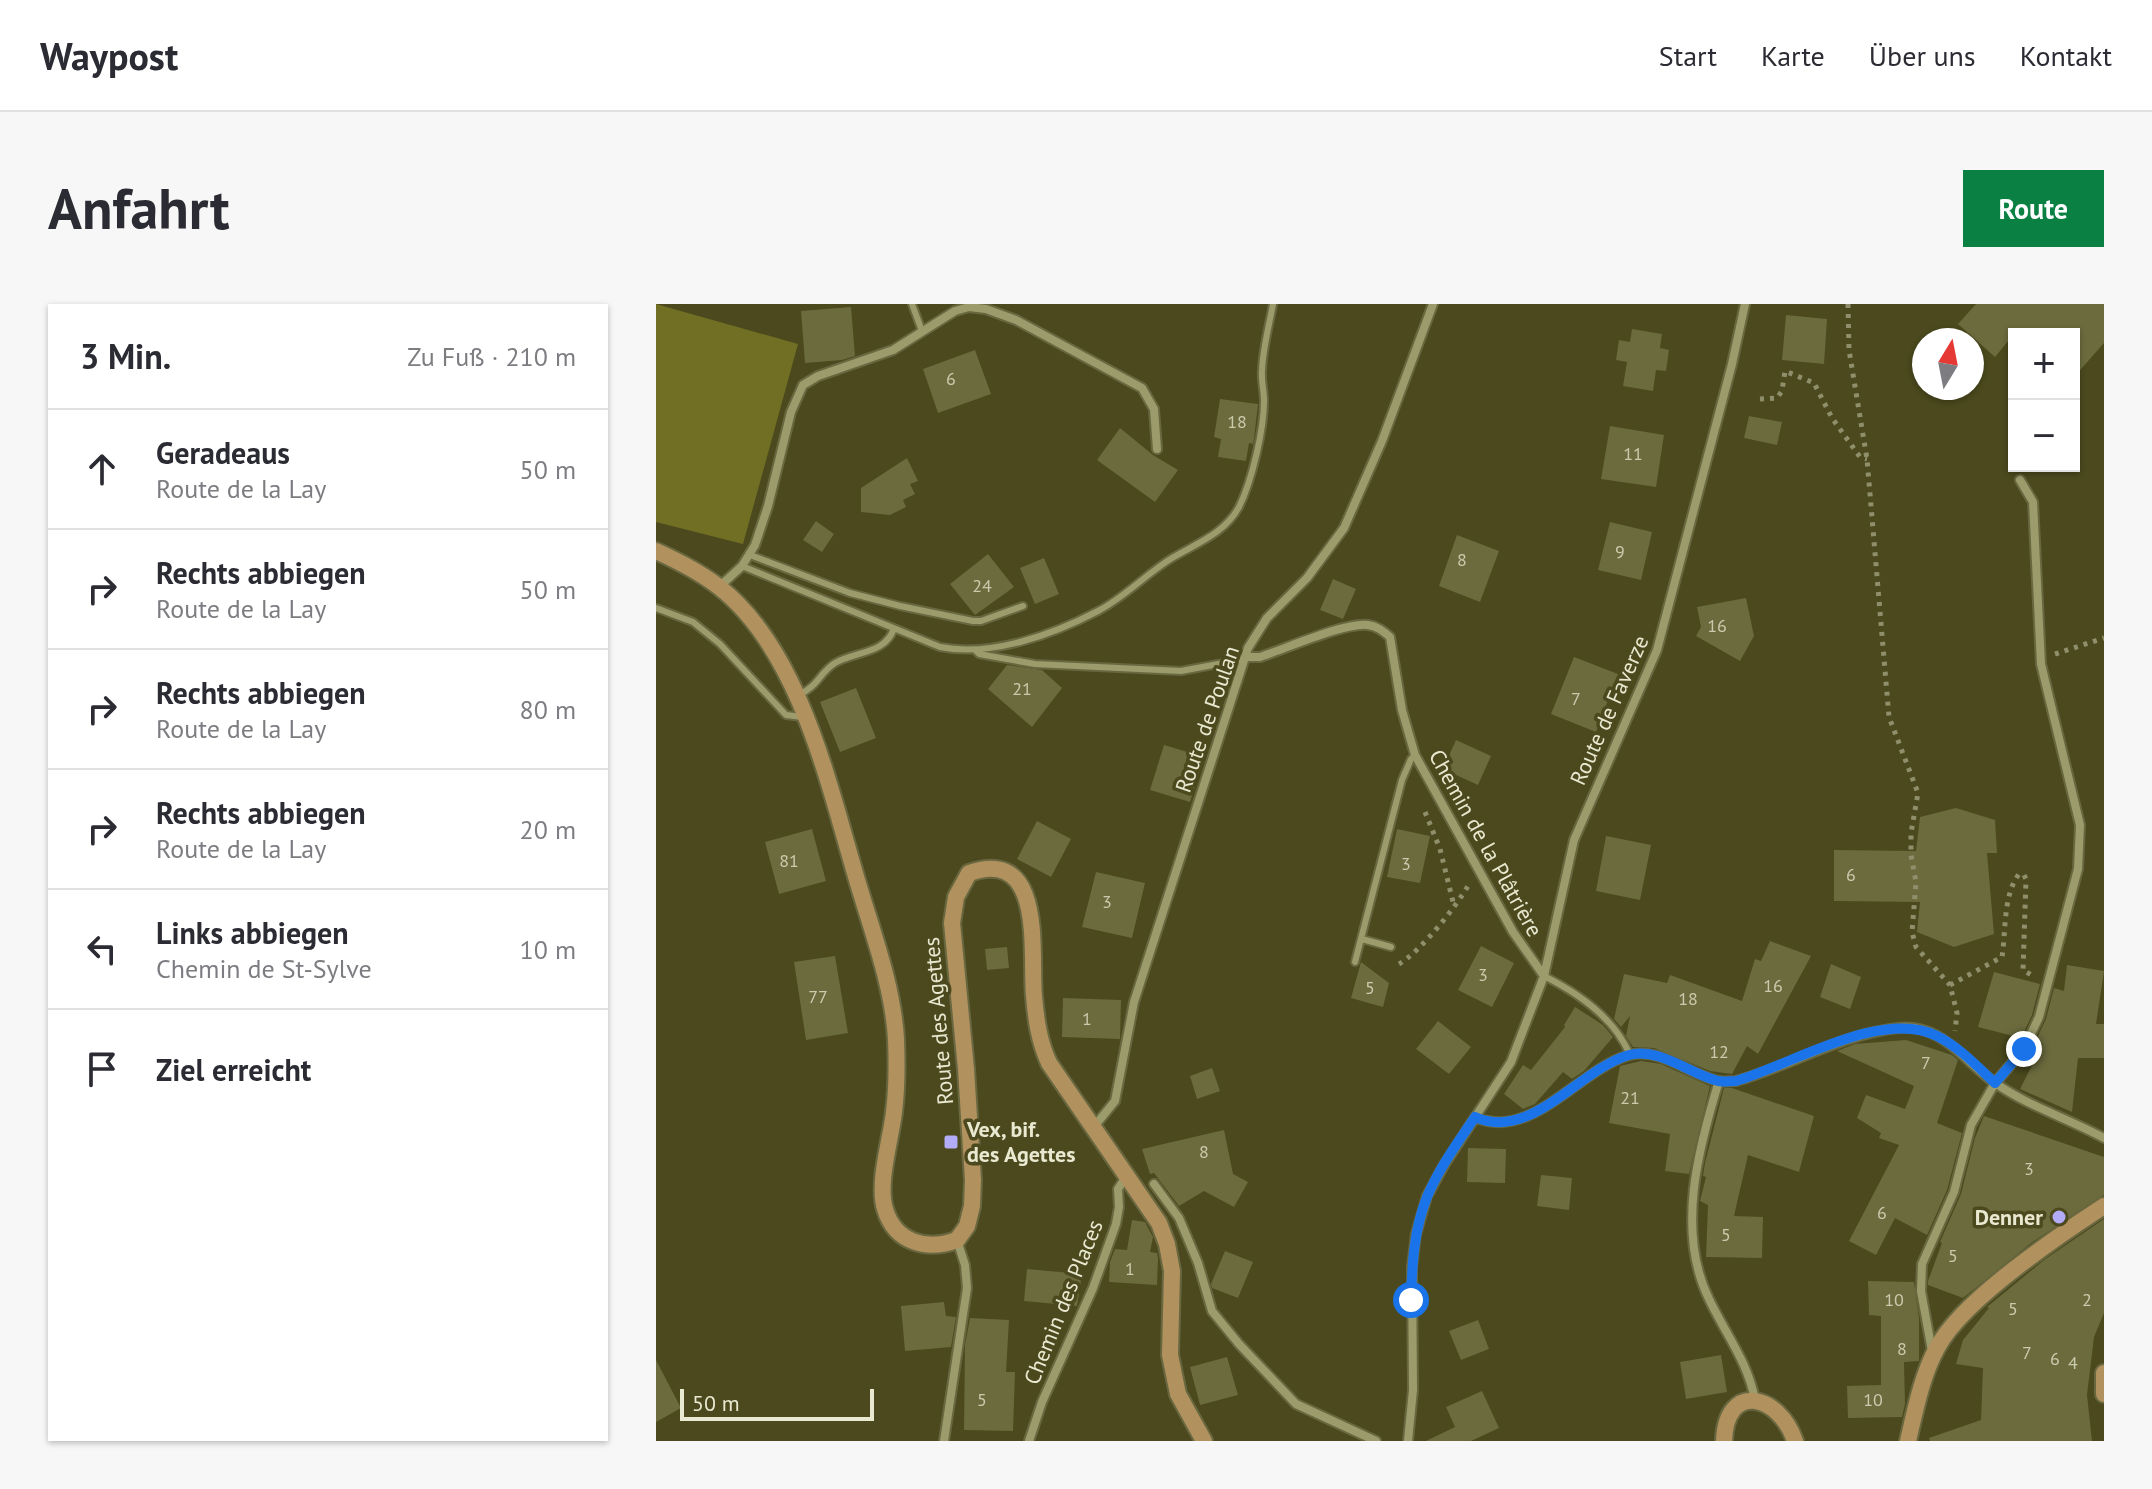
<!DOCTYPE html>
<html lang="de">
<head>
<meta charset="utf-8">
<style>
  body { margin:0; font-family:"PT Sans",sans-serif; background:#f7f7f7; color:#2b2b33 }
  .controls { position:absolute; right:24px; top:24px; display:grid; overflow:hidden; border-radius:0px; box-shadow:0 2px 6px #0004 }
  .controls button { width:72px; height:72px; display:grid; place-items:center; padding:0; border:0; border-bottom:2px solid #e1e1e2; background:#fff; color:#2b2b33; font:40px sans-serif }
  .compass { position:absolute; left:1256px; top:24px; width:72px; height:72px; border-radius:50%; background:#fff; box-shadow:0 2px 6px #0004; rotate:10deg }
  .scale { position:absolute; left:24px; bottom:20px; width:194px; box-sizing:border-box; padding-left:8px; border:4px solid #e9e9d1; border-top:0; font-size:22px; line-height:28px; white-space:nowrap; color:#e9e9d1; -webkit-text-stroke:6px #4b491d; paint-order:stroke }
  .stop { position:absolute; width:24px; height:24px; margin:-18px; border:6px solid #1a73e8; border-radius:50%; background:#fff }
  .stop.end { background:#1a73e8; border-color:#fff; box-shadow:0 2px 8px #0008 }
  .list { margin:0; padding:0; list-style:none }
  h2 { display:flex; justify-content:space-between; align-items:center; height:104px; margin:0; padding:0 32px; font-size:34px }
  h2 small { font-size:26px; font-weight:400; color:#7c7c81 }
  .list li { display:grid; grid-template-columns:52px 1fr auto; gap:24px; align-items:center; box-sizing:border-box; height:120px; padding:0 32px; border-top:2px solid #e1e1e2 }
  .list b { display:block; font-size:30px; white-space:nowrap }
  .list p { margin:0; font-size:26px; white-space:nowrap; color:#7c7c81 }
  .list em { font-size:26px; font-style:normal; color:#7c7c81 }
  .icon { flex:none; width:44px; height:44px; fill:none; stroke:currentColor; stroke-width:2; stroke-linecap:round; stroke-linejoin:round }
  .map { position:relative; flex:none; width:1448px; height:1137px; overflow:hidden; border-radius:0px }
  header { display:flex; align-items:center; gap:48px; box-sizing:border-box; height:112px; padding:0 40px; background:#fff; border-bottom:2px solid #e1e1e2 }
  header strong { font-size:38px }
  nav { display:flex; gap:44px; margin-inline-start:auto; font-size:28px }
  .intro { display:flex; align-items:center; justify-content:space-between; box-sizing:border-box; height:192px; padding:0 48px }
  h1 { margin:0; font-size:56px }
  .button { padding:20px 36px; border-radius:0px; background:#0b8043; color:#fff; font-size:28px; font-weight:700 }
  main { display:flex; gap:48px; padding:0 48px }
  aside { flex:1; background:#fff; border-radius:0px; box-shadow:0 2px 6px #0004 }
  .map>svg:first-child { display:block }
  .green { fill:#716f23 }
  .building { fill:#6b6b3e }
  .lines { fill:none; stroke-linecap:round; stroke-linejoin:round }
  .lane-casing { stroke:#68673f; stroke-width:10 }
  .street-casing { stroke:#68673f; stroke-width:12 }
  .secondary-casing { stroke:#68673f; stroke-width:20 }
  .path { stroke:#908f6c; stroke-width:5; stroke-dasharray:4 6; stroke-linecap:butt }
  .lane { stroke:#9b9b6c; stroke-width:6 }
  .street { stroke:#9b9b6c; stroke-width:8 }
  .secondary { stroke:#b1915e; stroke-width:16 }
  .route { stroke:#1a73e8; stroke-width:10 }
  .poi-dot { fill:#b3acf9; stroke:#4b491d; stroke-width:3 }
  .labels { text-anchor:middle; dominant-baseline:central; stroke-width:7; stroke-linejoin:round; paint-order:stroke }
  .number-label { font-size:18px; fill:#cacaac }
  .street-label { font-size:22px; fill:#e9e9d1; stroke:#4b491d }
  .poi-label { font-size:22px; font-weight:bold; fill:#e9e9d1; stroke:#4b491d; text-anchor:start }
</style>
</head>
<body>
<header>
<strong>Waypost</strong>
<nav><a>Start</a><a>Karte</a><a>Über uns</a><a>Kontakt</a></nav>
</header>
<div class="intro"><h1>Anfahrt</h1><a class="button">Route</a></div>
<main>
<aside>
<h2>3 Min.<small>Zu Fuß · 210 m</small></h2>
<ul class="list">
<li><svg class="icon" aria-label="ahead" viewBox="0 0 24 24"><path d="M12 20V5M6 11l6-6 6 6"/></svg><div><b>Geradeaus</b><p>Route de la Lay</p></div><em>50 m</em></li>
<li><svg class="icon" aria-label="right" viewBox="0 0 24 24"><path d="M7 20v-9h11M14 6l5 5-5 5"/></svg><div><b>Rechts abbiegen</b><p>Route de la Lay</p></div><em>50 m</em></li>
<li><svg class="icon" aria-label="right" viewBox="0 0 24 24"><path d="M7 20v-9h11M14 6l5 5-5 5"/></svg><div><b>Rechts abbiegen</b><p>Route de la Lay</p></div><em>80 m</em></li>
<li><svg class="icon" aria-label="right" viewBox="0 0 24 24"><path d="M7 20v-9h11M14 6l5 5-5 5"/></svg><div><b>Rechts abbiegen</b><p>Route de la Lay</p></div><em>20 m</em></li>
<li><svg class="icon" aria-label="left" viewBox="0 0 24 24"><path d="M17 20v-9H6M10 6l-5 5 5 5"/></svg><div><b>Links abbiegen</b><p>Chemin de St-Sylve</p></div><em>10 m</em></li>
<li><svg class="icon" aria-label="arrive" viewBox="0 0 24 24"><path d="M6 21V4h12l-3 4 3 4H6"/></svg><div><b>Ziel erreicht</b></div></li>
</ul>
</aside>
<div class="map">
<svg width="1448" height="1137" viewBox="0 0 1448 1137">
  <rect width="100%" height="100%" fill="#4b491d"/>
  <path class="green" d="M0,0L142,40L87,240L0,218Z"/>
  <path class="building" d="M1320,0H1448V39L1418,73V30H1358L1339,53L1302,20Z
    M195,3L199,52L186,56L149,59L145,7Z
    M1130,11L1171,15L1168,60L1126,56Z
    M976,25L1006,30L1004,44L1013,46L1010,67L1000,66L997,87L967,82L971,58L960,56L963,36L974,38Z
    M319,46L335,90L282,109L267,65Z
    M564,95L602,100L598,135L597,140L593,139L590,157L562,153L565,135L558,133Z
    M1093,112L1126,118L1121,141L1088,134Z
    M954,122L1008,131L1000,183L945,175Z
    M464,124L497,151L522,166L499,198L441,156Z
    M251,154L262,177L254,180L259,190L247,196L250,203L234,211L205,208V184Z
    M160,217L178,230L166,248L147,236Z
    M954,218L996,228L985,276L942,266Z
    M801,231L843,247L824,298L783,282Z
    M332,250L358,283L319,311L294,280Z
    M388,254L403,290L379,300L364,264Z
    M677,275L700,285L687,315L664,306Z
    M1090,294L1098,332L1084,357L1040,332L1045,323L1041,303Z
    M918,353L962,370L940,428L895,410Z
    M351,361L386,366L406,384L376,423L332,385Z
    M200,384L220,434L184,448L164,398Z
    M800,436L835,452L822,481L787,465Z
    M508,441L548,453L534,498L494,486Z
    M1300,504L1339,516L1341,549H1331L1338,630L1298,643L1261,628L1264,598L1178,597V546L1260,547L1264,513Z
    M381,517L415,535L395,573L361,555Z
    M156,525L170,577L123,590L109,538Z
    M741,525L774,532L764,579L731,573Z
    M950,532L995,541L984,596L940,587Z
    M440,568L489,579L476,634L426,623Z
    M1114,637L1155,652L1102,750L1091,742L1076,770L1054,767L998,744L977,743L970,732L974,712L965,723L958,715L968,670L1011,679L1014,671L1086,697L1099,655L1105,657Z
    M825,642L858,659L836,703L802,686Z
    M351,643L353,664L331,666L329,645Z
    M179,652L192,729L150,736L138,658Z
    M705,658L733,679L727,703L695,694Z
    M1175,660L1205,673L1194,705L1164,693Z
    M1411,661L1448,667L1440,720H1448V754H1422L1416,808L1364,785L1387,740L1379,738L1390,715L1398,684L1408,687Z
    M1338,668L1384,680L1376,711L1365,734L1322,723Z
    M407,694L465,696L464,735L406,733Z
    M919,703L947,721L957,733L928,767L916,775L907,768L879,800L867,805L848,790L867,761L875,766L909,723L908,721Z
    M782,717L815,743L793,770L760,745Z
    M1250,736L1296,751L1302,756L1281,819L1306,829L1291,886L1271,931L1239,914L1220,951L1193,937L1243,841L1223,834L1225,829L1201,814L1210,791L1249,805L1258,782L1181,747L1199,740Z
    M985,757L1005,760L1054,782L1033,870L1009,867L1014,830L953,819L964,762Z
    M556,764L564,787L541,795L534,772Z
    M1068,784H1076L1158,812L1143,868L1092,851L1078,912L1107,913L1106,954L1050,953L1052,901L1044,897L1050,873L1047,872L1049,859Z
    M1328,812L1448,853V891L1375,939L1307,994L1272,981V977L1286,939L1284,938L1305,890L1319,834Z
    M568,826L577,870L592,878L578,903L548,887L523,902L498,869L494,870L486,845Z
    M812,844L850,845L849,879L811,878Z
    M885,871L916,874L913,906L881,902Z
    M1448,915V1009L1438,1033L1431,1091L1436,1137H1274L1273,1134L1325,1116L1327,1064L1300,1060L1307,1036L1333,1004L1331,1003L1388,956Z
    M476,916L489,918L497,933L494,948L501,949L502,954L501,981L453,978L454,958L459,945L471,946Z
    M569,947L597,958L582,994L556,984L555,980Z
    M371,965L426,970L421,1002L368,997Z
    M1212,977L1258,978L1263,1014V1057L1248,1058L1249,1100L1246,1113L1192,1114L1191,1082L1225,1081V1012L1213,1011Z
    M288,998L290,1012L300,1013L295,1043L249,1047L245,1002Z
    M314,1014L353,1016L350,1068H359L357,1127L308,1126L309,1041Z
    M822,1016L833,1045L805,1056L793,1027Z
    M1065,1051L1071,1088L1030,1095L1024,1058Z
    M571,1053L582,1091L544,1101L534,1063Z
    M0,1056L25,1104L0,1118Z
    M826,1087L843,1124L815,1137H770L799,1123L790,1103Z"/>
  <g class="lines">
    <defs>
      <path id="lane" d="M256,0L266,27
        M94,251L194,289L244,302L317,317H325L367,302
        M86,262L284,343C335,353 396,331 442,307C469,293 490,270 516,254C541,239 568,230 583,203C596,177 608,125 608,97C608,86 605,77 606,66C607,44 613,22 617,0
        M0,304L37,318L64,340L130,411L146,413
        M319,346L323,350L379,360L525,367L589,355
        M141,392C163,382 163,369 179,359C200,347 230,350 238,324
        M706,635L735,643
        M699,658L746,476L755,455L759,451
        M888,672C922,689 959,715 974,751"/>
      <path id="street" d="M63,283L86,262L99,241L112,202L135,108L147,81L162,72L237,46L299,7L313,3L330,5L360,16L486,84L498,105L501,145
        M590,353H604C629,345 689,318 712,321C721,322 727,327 734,333L746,406L759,451L857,628L888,672
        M1063,777C1042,845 1020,928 1053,995C1069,1029 1092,1058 1099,1096
        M819,813C875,838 922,766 973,751C1004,743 1033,770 1062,777C1067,778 1074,777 1080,777C1134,762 1185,730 1242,724C1286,719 1308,757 1339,779C1372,802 1413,815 1448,834
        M437,824L459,797L478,698L592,344L611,314L651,274L688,224L726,137L777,0
        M498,880L523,914L542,959L556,1007L583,1040L640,1100L720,1137
        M1276,1047L1265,987L1266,960L1298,888L1315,821L1339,779L1368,745L1383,713L1422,565L1424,521L1385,360L1377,198L1364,176
        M288,1137L311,984L309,961L301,936
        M373,1137L386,1098L437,984L460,920L463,903L462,885L470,873
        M752,1137L757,1086L756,963L760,930L771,892L788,861L855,758L888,672L918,536L1001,346L1076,60L1089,0"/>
      <path id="secondary" d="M0,247C22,257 44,268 63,283C144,346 173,482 201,576C216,627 237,682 240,735C241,759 241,784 238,808C235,835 221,879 229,905C239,939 271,947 301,936L311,922L316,902L317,876L310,765L296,619L300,593L313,569C390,542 374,650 378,692C380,716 383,737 393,759L503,919L511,940L516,967L514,1051L522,1090L548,1137
        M1448,1069V1090
        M1068,1137C1070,1077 1123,1090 1139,1137
        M1252,1137C1259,1107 1266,1071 1281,1044C1306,996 1402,932 1448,902"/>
    </defs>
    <use href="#lane" class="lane-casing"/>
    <use href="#street" class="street-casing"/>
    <use href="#secondary" class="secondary-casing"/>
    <path class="path" d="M1192,0L1193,46L1211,155L1233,413L1262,489L1255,529V551L1260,578L1256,628L1260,643L1294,681L1301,709L1299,727
      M1104,95L1121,94L1126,87L1129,67L1158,79L1176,114L1204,153L1211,155
      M1399,350L1448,334
      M769,508L784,545L798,602
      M743,660C764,648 801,602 813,580
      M1294,681L1346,653C1350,627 1347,591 1363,570L1368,571L1370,575L1367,666L1377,672"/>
    <use href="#lane" class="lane"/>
    <use href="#street" class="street"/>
    <use href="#secondary" class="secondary"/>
  </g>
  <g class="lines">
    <path class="route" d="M755,996C756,961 758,925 771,893C783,864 802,838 819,813C875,838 922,766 973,751C1004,743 1033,770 1062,777C1067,778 1074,777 1080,777C1135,761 1226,704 1281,732C1303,743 1321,762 1339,779L1368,745"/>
  </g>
  <g class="poi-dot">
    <rect x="287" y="830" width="16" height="16" rx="4"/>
    <circle cx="1403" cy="913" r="8"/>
  </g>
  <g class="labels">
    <g class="number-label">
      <text x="295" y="74">6</text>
      <text x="581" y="117">18</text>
      <text x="977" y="149">11</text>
      <text x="964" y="247">9</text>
      <text x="806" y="255">8</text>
      <text x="326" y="281">24</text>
      <text x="1061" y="321">16</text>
      <text x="366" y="384">21</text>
      <text x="920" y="394">7</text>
      <text x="133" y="556">81</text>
      <text x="750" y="559">3</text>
      <text x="1195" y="570">6</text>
      <text x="451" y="597">3</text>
      <text x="827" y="670">3</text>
      <text x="1117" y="681">16</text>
      <text x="714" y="683">5</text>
      <text x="162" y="692">77</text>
      <text x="1032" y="694">18</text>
      <text x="431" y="714">1</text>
      <text x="1063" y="747">12</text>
      <text x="1270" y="758">7</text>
      <text x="974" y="793">21</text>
      <text x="548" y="847">8</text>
      <text x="1373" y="864">3</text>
      <text x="1226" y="908">6</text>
      <text x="1070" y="930">5</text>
      <text x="1297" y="951">5</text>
      <text x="474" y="964">1</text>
      <text x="1238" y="995">10</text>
      <text x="1431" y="995">2</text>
      <text x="1357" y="1004">5</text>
      <text x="1246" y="1044">8</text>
      <text x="1371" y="1048">7</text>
      <text x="1399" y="1054">6</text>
      <text x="1417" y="1058">4</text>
      <text x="326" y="1095">5</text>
      <text x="1217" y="1095">10</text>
    </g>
    <g class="street-label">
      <text transform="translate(953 406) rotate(-66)">Route de Faverze</text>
      <text transform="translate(551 415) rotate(-71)">Route de Poulan</text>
      <text transform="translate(830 539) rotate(61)">Chemin de la Plâtrière</text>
      <text transform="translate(282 717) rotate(-95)">Route des Agettes</text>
      <text transform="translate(407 998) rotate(-68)">Chemin des Places</text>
    </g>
    <g class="poi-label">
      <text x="311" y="825">Vex, bif.<tspan x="311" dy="25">des Agettes</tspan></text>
      <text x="1387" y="913" text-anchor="end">Denner</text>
    </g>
  </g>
</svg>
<div class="controls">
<button>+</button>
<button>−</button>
</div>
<svg class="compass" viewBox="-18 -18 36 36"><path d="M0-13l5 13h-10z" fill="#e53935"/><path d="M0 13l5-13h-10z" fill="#7c7c81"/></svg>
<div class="scale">50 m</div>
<div class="stop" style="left:755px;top:996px"></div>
<div class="stop end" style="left:1368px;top:745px"></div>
</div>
</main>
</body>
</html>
